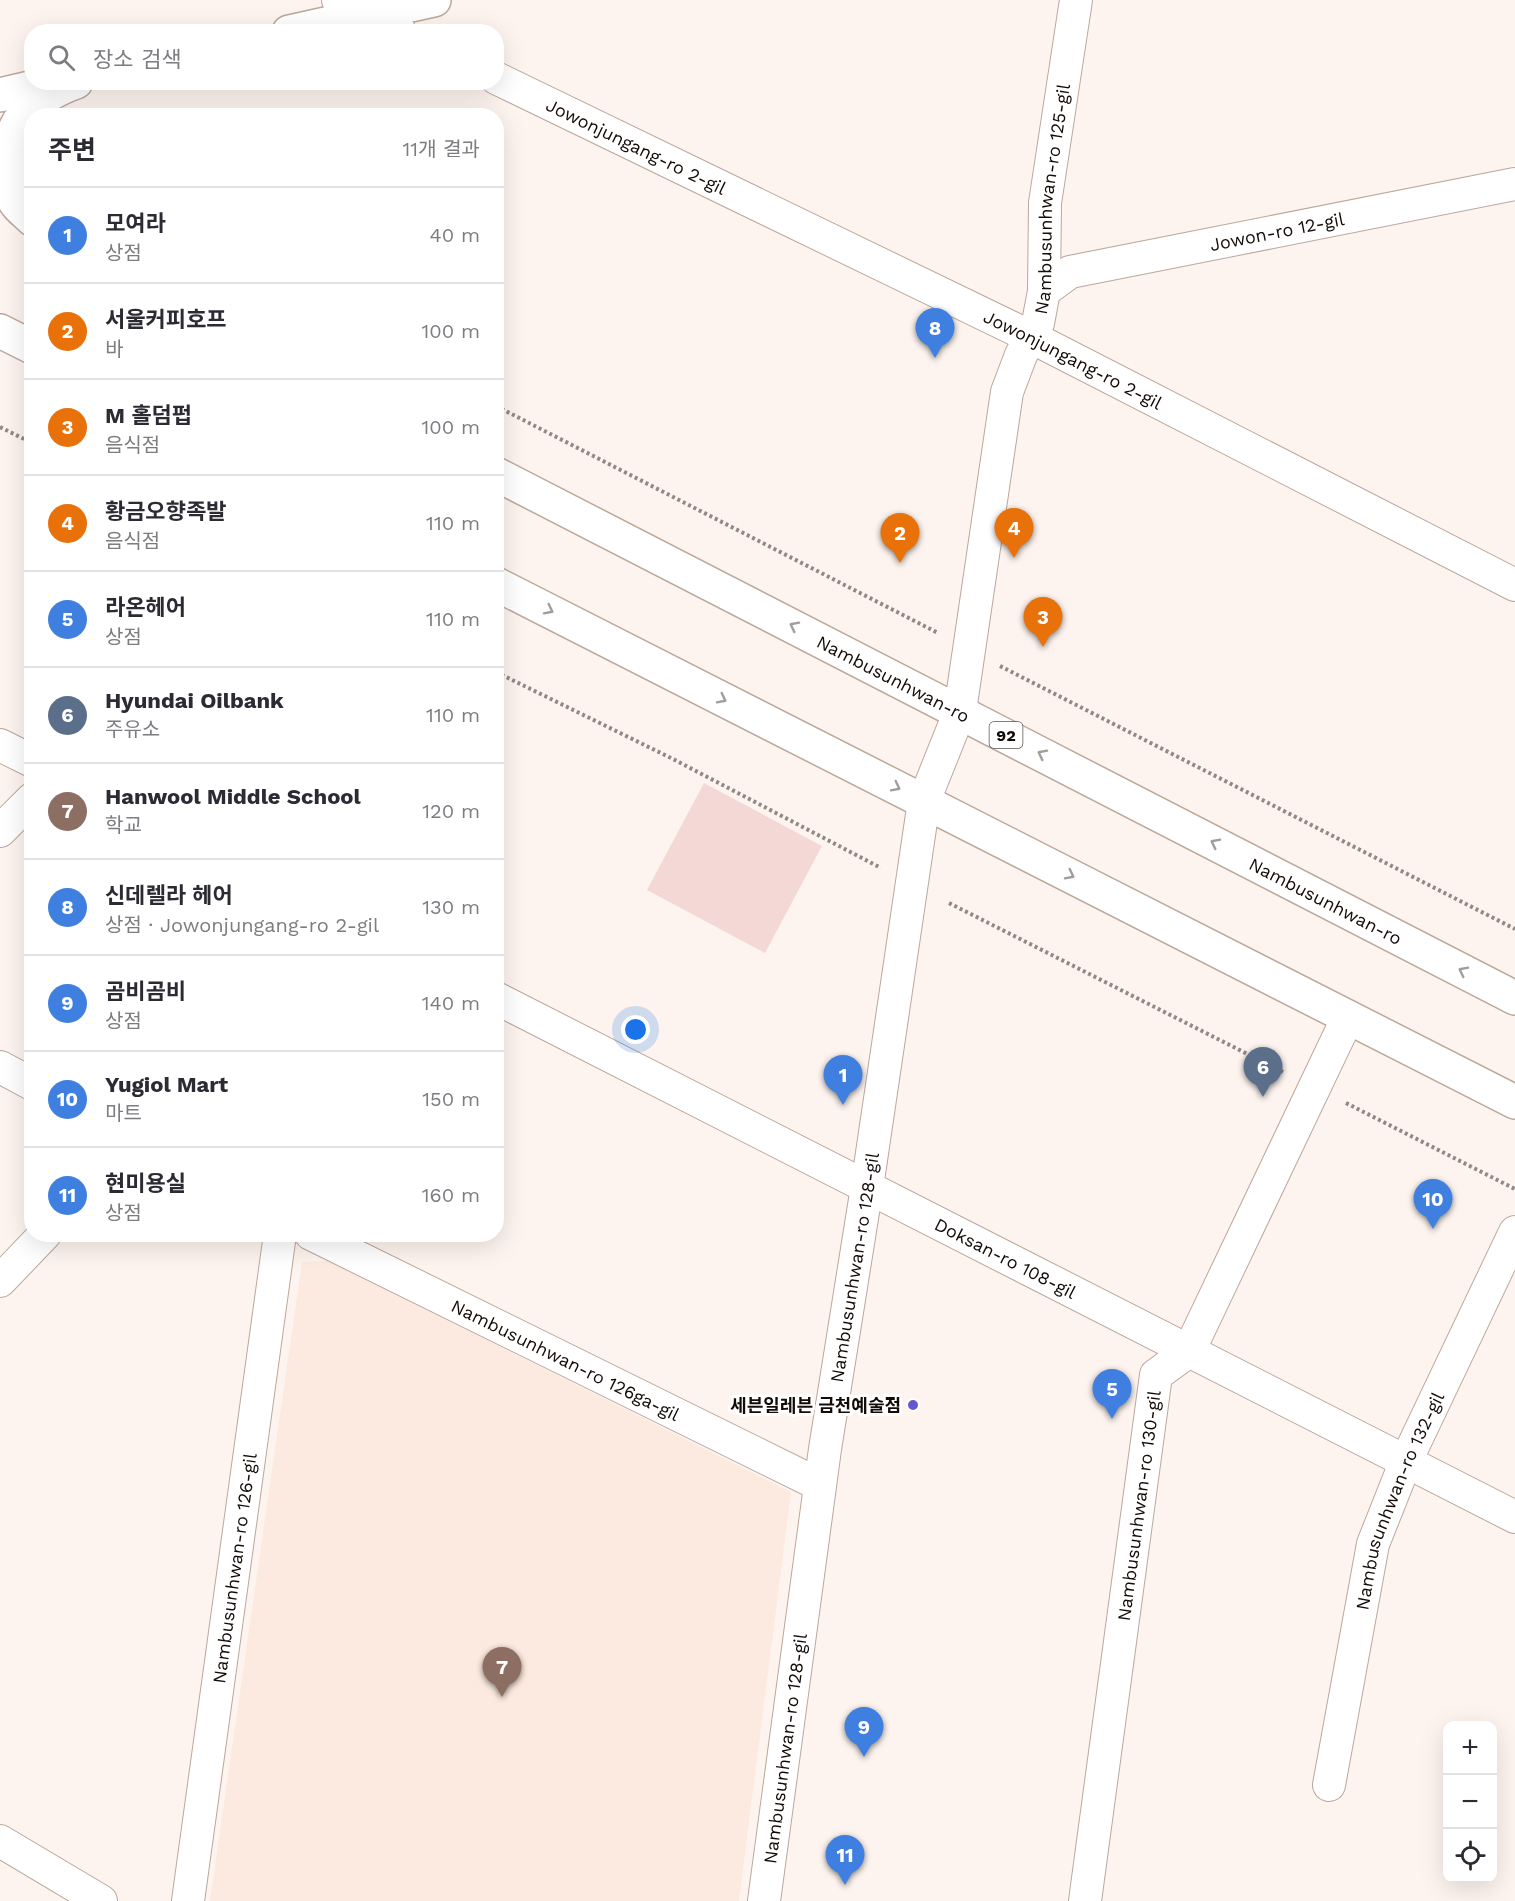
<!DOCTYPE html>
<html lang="ko">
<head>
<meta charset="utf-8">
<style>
  body { margin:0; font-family:"Work Sans","Noto Sans KR",sans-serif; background:#f7f7f7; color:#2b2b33 }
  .controls { position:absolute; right:18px; bottom:18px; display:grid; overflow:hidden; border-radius:12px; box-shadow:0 6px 24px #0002 }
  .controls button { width:54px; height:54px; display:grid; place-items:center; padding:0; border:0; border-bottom:2px solid #e1e1e2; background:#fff; color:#2b2b33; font:30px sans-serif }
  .you { position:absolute; left:636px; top:1030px; width:21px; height:21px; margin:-15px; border:4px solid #fff; border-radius:50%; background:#1a73e8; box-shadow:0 0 0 9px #1a73e833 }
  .badge { display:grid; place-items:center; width:39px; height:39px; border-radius:50%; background:#b45309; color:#fff; font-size:20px; font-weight:700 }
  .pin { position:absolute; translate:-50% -50px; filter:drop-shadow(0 2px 3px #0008) }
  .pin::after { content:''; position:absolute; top:32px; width:21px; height:18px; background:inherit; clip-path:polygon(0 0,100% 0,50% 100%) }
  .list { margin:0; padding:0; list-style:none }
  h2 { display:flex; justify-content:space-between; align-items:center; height:78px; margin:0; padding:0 24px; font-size:26px }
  h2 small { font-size:20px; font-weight:400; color:#7c7c81 }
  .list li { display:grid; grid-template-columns:39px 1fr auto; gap:18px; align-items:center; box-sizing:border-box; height:96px; padding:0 24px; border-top:2px solid #e1e1e2 }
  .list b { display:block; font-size:22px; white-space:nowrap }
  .list p { margin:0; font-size:20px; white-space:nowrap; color:#7c7c81 }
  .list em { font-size:20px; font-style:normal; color:#7c7c81 }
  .icon { flex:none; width:33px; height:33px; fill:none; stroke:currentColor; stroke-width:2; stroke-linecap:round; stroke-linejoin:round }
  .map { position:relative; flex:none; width:1515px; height:1901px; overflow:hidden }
  .search { position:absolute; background:#fff; box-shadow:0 6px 24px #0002; left:24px; top:24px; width:480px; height:66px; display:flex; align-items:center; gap:15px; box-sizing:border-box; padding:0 21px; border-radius:24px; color:#7c7c81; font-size:22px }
  .panel { position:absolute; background:#fff; box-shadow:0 6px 24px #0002; left:24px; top:108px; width:480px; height:1134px; border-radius:24px }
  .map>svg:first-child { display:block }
  .built { fill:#fceae0 }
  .building { fill:#f3d8d5 }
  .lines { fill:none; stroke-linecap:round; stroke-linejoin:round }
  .minor-casing { stroke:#bca79b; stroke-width:34 }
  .tertiary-casing { stroke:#bca79b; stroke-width:36 }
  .primary-casing { stroke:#bca79b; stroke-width:36 }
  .path { stroke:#918985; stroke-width:4; stroke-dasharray:3 3; stroke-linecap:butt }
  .minor { stroke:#fff; stroke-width:32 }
  .tertiary { stroke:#fff; stroke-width:33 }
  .primary { stroke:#fff; stroke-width:33 }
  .oneway { stroke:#a19d9c }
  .poi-dot { fill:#6557d0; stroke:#fff; stroke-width:2 }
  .labels { text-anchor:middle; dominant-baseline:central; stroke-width:6; stroke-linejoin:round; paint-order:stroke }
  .shield { fill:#fff; stroke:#5a5452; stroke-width:1.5 }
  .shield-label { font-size:16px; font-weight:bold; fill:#130b08 }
  .street-label { font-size:18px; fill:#130b08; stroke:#fff }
  .poi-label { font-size:18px; font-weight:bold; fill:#130b08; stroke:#fff; text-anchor:end }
</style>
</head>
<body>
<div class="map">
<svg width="1515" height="1901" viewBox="0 0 1515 1901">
  <rect width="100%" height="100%" fill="#fdf4ef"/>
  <path class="built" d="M329,1261L791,1492L739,1901H210L302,1262Z"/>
  <path class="building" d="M704,783L822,846L765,953L647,890Z"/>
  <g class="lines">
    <defs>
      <g id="minor">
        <path d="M338,0L400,32"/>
        <path id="s1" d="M496,78L1031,337L1515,585"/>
        <path id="s2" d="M1044,291L1070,272L1515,184"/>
        <path d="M0,745L32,761"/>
        <path d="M0,831L32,799"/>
        <path id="s3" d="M496,998L1515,1517"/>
        <path d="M0,1067L32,1084"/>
        <path id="s4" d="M311,1234L820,1485"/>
        <path d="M0,1281L45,1234"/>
        <path id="s5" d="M1329,1785L1373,1544L1406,1461L1515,1232"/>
        <path d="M0,1841L101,1901"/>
        <path id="s6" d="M188,1901L280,1234"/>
        <path id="s7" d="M764,1901L825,1449L867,1187L924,801L960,711L1007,392L1021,355L1038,323L1044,291L1045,203L1076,0"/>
        <path id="s8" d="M1085,1901L1156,1375L1189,1351L1348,1017"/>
      </g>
      <path id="tertiary" d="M289,32L434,0
        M0,95L55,82"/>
      <g id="primary">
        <path d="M32,219C26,213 16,206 13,198C4,174 6,139 22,117C33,102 58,88 76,82"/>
        <path d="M0,331L32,347"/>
        <path id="s9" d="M496,474L1515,998"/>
        <path d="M496,584L1515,1102"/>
      </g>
    </defs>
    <use href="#minor" class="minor-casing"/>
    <use href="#tertiary" class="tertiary-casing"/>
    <use href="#primary" class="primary-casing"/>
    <path class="path" d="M496,406L938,633
      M0,427L32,443
      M1000,666L1515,929
      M496,672L673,759L881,868
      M949,903L1283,1072
      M1346,1103L1515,1189"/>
    <use href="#minor" class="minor"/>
    <use href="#tertiary" class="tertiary"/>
    <use href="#primary" class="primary"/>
  </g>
  <defs><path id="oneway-chevron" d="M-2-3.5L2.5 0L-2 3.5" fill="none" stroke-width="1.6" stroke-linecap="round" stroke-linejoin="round" transform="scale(1.5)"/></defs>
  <g class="oneway">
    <use href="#oneway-chevron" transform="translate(549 610) rotate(27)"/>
    <use href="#oneway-chevron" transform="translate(794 626) rotate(-153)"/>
    <use href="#oneway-chevron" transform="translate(722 699) rotate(27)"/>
    <use href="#oneway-chevron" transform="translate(1042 754) rotate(-153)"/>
    <use href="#oneway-chevron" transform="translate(896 787) rotate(27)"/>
    <use href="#oneway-chevron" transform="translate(1215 843) rotate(-153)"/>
    <use href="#oneway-chevron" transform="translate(1070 875) rotate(27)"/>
    <use href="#oneway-chevron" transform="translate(1463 971) rotate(-153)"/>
  </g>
  <circle class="poi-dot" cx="913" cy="1405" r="6"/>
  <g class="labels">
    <rect class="shield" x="989.5" y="722" width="33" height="26" rx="4.5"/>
    <g class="shield-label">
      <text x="1006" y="735">92</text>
    </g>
    <g class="street-label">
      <text stroke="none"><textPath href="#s1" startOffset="156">Jowonjungang-ro 2-gil</textPath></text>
      <text stroke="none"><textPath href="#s7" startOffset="1732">Nambusunhwan-ro 125-gil</textPath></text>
      <text stroke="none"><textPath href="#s2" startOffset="243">Jowon-ro 12-gil</textPath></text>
      <text stroke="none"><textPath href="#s1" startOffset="642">Jowonjungang-ro 2-gil</textPath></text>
      <text stroke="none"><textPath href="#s9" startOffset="447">Nambusunhwan-ro</textPath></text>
      <text stroke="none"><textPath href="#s9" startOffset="933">Nambusunhwan-ro</textPath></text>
      <text stroke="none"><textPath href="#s3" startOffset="572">Doksan-ro 108-gil</textPath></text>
      <text stroke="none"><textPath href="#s7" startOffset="640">Nambusunhwan-ro 128-gil</textPath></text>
      <text stroke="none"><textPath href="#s4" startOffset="284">Nambusunhwan-ro 126ga-gil</textPath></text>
      <text stroke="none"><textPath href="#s5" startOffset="294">Nambusunhwan-ro 132-gil</textPath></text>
      <text stroke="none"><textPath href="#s8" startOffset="399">Nambusunhwan-ro 130-gil</textPath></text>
      <text stroke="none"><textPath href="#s6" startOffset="336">Nambusunhwan-ro 126-gil</textPath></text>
      <text stroke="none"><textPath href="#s7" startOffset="154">Nambusunhwan-ro 128-gil</textPath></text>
    </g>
    <g class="poi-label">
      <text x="901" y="1405">세븐일레븐 금천예술점</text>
    </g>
  </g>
</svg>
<div class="controls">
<button>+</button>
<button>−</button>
<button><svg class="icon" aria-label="locate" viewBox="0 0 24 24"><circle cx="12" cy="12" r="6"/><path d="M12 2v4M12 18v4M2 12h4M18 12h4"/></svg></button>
</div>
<div class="you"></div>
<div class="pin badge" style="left:843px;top:1105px;background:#3f7fe0">1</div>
<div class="pin badge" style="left:900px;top:563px;background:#e8710a">2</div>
<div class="pin badge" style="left:1043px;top:647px;background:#e8710a">3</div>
<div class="pin badge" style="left:1014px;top:558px;background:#e8710a">4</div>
<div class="pin badge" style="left:1112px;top:1419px;background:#3f7fe0">5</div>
<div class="pin badge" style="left:1263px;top:1097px;background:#5c6f8a">6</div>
<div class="pin badge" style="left:502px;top:1697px;background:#8d6e63">7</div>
<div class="pin badge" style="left:935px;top:358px;background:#3f7fe0">8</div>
<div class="pin badge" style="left:864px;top:1757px;background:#3f7fe0">9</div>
<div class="pin badge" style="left:1433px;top:1229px;background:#3f7fe0">10</div>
<div class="pin badge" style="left:845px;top:1885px;background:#3f7fe0">11</div>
<div class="search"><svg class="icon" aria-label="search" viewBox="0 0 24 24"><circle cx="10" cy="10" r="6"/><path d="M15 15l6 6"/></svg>장소 검색</div>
<section class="panel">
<h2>주변<small>11개 결과</small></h2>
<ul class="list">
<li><span class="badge" style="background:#3f7fe0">1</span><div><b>모여라</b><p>상점</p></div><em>40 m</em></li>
<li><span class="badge" style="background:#e8710a">2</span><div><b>서울커피호프</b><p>바</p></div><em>100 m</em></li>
<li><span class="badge" style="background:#e8710a">3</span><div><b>M 홀덤펍</b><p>음식점</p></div><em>100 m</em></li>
<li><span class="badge" style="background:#e8710a">4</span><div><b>황금오향족발</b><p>음식점</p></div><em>110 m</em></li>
<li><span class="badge" style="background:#3f7fe0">5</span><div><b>라온헤어</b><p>상점</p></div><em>110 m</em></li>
<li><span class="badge" style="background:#5c6f8a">6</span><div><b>Hyundai Oilbank</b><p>주유소</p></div><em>110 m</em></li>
<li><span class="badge" style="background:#8d6e63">7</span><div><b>Hanwool Middle School</b><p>학교</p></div><em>120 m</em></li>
<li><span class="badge" style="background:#3f7fe0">8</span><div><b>신데렐라 헤어</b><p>상점 · Jowonjungang-ro 2-gil</p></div><em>130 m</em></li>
<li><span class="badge" style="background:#3f7fe0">9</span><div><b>곰비곰비</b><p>상점</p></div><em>140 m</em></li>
<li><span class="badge" style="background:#3f7fe0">10</span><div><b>Yugiol Mart</b><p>마트</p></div><em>150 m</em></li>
<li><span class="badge" style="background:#3f7fe0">11</span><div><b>현미용실</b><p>상점</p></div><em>160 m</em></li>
</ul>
</section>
</div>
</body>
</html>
